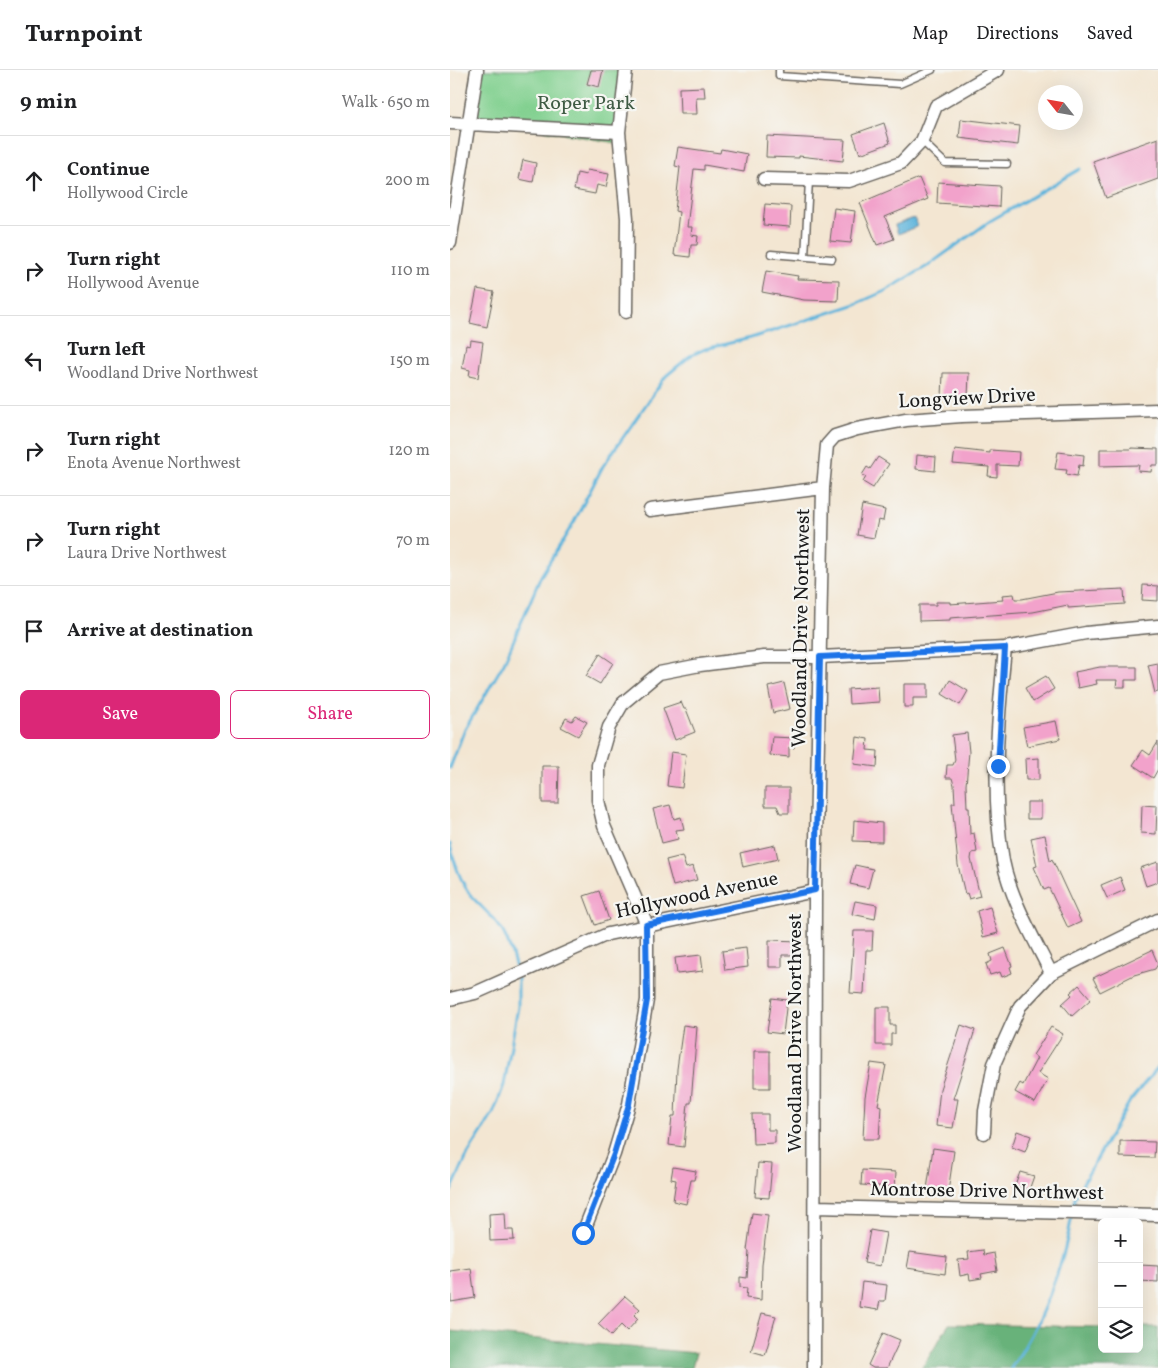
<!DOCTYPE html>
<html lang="en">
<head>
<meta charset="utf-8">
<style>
  body { margin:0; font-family:Vollkorn,serif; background:#f2f2f2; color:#202124 }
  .controls { position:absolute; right:15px; bottom:15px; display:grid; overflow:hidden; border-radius:8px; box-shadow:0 5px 20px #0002 }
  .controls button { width:45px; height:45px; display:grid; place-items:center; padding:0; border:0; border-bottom:1px solid #e0e0e0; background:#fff; color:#202124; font:25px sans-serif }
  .compass { position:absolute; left:588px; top:15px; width:45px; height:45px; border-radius:50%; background:#fff; box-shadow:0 5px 20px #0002; rotate:301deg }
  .stop { position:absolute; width:15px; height:15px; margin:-11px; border:4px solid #1a73e8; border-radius:50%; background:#fff }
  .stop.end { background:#1a73e8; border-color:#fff; box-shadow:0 1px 5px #0008 }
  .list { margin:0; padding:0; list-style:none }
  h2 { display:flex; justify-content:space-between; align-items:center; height:65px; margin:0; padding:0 20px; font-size:21px }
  h2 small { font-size:16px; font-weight:400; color:#757577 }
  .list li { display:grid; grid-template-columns:32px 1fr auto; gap:15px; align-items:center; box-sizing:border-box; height:90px; padding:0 20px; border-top:1px solid #e0e0e0 }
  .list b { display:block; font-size:19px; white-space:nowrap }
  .list p { margin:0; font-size:16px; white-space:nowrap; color:#757577 }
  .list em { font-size:16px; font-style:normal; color:#757577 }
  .actions { display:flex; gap:10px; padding:15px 20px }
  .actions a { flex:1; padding:11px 0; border:1px solid #db2777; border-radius:8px; text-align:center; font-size:18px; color:#db2777 }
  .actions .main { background:#db2777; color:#fff }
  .icon { flex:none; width:28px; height:28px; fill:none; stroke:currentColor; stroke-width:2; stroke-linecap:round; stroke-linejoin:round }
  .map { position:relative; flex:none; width:708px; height:1298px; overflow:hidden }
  header { display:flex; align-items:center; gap:30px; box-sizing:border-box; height:70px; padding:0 25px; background:#fff; border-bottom:1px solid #e0e0e0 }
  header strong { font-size:24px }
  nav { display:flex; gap:28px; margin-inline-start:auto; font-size:18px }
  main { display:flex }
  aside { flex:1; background:#fff }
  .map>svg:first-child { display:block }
  .green { fill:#81d08f; stroke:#4e7656 }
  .forest { fill:#68b27a; stroke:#42674b }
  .water { fill:#60b5dc; stroke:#3e687c }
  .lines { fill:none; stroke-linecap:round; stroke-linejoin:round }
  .stream { stroke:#60b5dc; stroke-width:3 }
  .building { fill:#f2a2cb }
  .service-casing { stroke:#67635c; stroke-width:9 }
  .minor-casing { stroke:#67635c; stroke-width:15 }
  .service { stroke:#fff; stroke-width:6 }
  .minor { stroke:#fff; stroke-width:12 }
  .route { stroke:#1a73e8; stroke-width:6 }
  .labels { text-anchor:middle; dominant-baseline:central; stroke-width:4.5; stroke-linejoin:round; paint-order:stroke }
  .park-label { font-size:20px; fill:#3f5b44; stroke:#f6f6f2 }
  .street-label { font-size:20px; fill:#1c1c1c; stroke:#f6f6f2 }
</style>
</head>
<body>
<header>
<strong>Turnpoint</strong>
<nav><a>Map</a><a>Directions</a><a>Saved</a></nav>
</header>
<main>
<aside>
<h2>9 min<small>Walk · 650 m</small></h2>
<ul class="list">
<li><svg class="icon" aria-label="ahead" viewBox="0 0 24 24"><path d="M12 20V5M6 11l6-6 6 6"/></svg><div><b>Continue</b><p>Hollywood Circle</p></div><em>200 m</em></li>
<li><svg class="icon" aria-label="right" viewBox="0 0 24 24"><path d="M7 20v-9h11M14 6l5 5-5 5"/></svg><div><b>Turn right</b><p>Hollywood Avenue</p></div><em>110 m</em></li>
<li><svg class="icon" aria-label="left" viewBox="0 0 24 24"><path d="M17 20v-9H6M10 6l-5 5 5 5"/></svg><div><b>Turn left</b><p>Woodland Drive Northwest</p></div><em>150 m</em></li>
<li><svg class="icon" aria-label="right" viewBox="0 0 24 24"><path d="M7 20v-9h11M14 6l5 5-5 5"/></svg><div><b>Turn right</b><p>Enota Avenue Northwest</p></div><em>120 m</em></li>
<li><svg class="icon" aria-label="right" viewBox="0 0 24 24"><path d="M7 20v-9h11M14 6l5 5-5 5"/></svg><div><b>Turn right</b><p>Laura Drive Northwest</p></div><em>70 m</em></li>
<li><svg class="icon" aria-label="arrive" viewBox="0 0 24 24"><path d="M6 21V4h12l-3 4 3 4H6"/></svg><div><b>Arrive at destination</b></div></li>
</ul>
<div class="actions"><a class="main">Save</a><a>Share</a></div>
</aside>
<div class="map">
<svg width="708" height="1298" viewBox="0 0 708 1298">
  <rect width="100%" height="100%" fill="#f6f6f2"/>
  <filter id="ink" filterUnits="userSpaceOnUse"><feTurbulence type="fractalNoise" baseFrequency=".02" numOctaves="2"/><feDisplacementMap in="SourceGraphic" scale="10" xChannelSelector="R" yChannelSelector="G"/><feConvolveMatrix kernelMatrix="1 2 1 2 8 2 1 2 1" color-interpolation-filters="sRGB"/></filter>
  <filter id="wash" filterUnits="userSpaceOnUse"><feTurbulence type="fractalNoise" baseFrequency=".0096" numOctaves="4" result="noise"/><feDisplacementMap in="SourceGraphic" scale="20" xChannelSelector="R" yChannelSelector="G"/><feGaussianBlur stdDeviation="1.12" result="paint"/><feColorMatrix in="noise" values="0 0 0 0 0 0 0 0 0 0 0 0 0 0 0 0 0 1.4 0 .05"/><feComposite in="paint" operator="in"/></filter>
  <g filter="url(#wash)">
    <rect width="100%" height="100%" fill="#f3e6d2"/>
    <path class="green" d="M26,0H175L166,73L18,47Z"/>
    <path class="forest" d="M499,1254L652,1257V1279H689V1257H708V1298H472Z
      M0,1261L246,1283L242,1298H0Z"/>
    <path class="water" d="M464,148L468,156L448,164L445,155Z"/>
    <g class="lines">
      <path class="stream" d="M0,698L14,661L54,593L91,506L124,452L153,396L216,306L240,286L255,279L301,268L406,234L435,221L476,197L540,151L630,99
        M0,774C4,792 10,812 22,827C33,839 45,848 53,862C60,874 63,888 67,902
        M0,1123L18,1084L43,1044L54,1015L68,937V908
        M623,1139L625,1127L680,1031L708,997
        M561,1298C590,1257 614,1195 622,1145"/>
    </g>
    <g id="blocks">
      <path class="building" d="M141,0H153L149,17L137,14Z
        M254,17L255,27H246L247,44H230L229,18Z
        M511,49L570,56L568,75L509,68Z
        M434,53L440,73L410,84L403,64Z
        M317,66L395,70L393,91L349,86V88L316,87Z
        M708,68V109L656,128L643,91Z
        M228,77L270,83L271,79L297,84L294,102L254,95V100L244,99L237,157H242L241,165L248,166L247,175H241L240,187L224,185L229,142L225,141L230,97L225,96Z
        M73,90L86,93L83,112L69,109Z
        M137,100L159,104L156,117L147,115L145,124L124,120L127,103L136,105Z
        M469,108L478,129L435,147L444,169L427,175L410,133Z
        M488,112L550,116L549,137L487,133Z
        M315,134L341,136L340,157L313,155Z
        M384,138L405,141L401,173L380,171Z
        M316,201L348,206L347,209L389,210L388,231L354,230L312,222Z
        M27,219L44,222L37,257L20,253Z
        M21,270L33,272L28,308L19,306L20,300L12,298L16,275L20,276Z
        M493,303H519L518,327H492Z
        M681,378L708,379V395H702L701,402L688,401L689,395L650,396V379H681Z
        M505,379L540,383V380L569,382L568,396L547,395V407L538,406L539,397L503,394Z
        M608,382L634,385L633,396L629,395L627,406L616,404L617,400L605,399Z
        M467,385L486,387L485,401L466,399Z
        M428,387L439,394L423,418L413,412L416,407L412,405L417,397L420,399Z
        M412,435L435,440L433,451L428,450L424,468L407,465Z
        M693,515L708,516V531L692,530Z
        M674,519L675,534L618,538V535L583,542L500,548V550L469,551V535H486V532H500V534L553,530L552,525L564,524L565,529H572L608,522Z
        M150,584L163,593L150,614L136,606Z
        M708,593V622L705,623L698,595Z
        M650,597H687V610H675V617H666L667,610H646L647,614L628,618L625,602Z
        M596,606L604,619L583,632L575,618Z
        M500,610L518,621L510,635L492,624Z
        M334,613L340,639L323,643L318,617Z
        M454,614H478V628H463V637H454Z
        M428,617L429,632L399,634L398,619Z
        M231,632L234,639H236L245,662L225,670L213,638Z
        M126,646L137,652L128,666L111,657L116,648L122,651Z
        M606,651L610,669L577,676L573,657Z
        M517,663L519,682L516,715L517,737H519L520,764L524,763L527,782L522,783L521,789L530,826L519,829L517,823L515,824L508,795L502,733H505L504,715L502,708H496L497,695H503L505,690L502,665Z
        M322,667L345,668L344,678L339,677V687L320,685Z
        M407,667L418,669L417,680L428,681L427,697L404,694Z
        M708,672V699L703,708L683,695L693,680L700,685Z
        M221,682L236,684L232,718L217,716Z
        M589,688V710H576L575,689Z
        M92,696H109L108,733H92Z
        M315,718H339V743H330L327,736H315Z
        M577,732H591V749H577Z
        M220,735L224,749L231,747L234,759L226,760L228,769L212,773L203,739Z
        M692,735L707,736L706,764L691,763Z
        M404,750L432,753V772L403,771Z
        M595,765L600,791L602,789L631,852L618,858L599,818L594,820L584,797L587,796L581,768Z
        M325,775L328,789L293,797L290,783Z
        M232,786L236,798L243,796L247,810L223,816L216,790Z
        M708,792V812L696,816L690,798Z
        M405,795L423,799L418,818L400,814Z
        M670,807L675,820L657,828L651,815Z
        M149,821L159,850L145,855L134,826Z
        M405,831L427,835L425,849L402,844Z
        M540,837L548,863L533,867L527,841Z
        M404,861H423L422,880H416L414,924L400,923Z
        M319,870L351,871V885H332V897H319Z
        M296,878L298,897L275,900L272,881Z
        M555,878L562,896L560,897L562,903L552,907L550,902L540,905L536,894L542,891L540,884Z
        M702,880L708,894L705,899L684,905L650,922L643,908Z
        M251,885L253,901L227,904L225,888Z
        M629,915L641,929L622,946L612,934L622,925L620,923Z
        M322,928L337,930L333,964L317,962Z
        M426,937H440V955H445V964H441V975H426Z
        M233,955L247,957L241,1033H238L234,1077L219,1075L222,1046H225L227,999Z
        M511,955L525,960L503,1029H508L503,1058L486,1056L490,1019Z
        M601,957L613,964L588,1003L598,1009L585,1033L565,1022L570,1013L573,1015L587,988L583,985Z
        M304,981H320V1018H304Z
        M421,993L436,995L428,1035L431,1036L429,1069H413L415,1027Z
        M302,1044H318V1060H325V1073L303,1074Z
        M567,1061L581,1066L575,1082L562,1077Z
        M670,1071L705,1072L704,1088L670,1087Z
        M483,1078L504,1081L498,1122L477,1119Z
        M308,1093L322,1094L319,1128L305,1127Z
        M223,1097L246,1101L244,1110H241L236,1134L223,1131L226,1110L221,1109Z
        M412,1100L446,1102L445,1117L411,1115Z
        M570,1102L584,1106L579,1120L565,1116Z
        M55,1143L56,1160H63L64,1170L40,1171L39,1144Z
        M302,1143L318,1145L312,1195L311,1230L296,1228L297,1218L290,1217V1207L297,1208L299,1181L297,1180Z
        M420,1160L436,1163L430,1196L414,1193Z
        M533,1180L534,1185L544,1183L547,1201L531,1204L532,1208L520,1210L519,1204L510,1206L508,1190L519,1189L518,1182Z
        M460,1182L497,1187L495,1204L457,1198Z
        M690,1195L708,1196V1212L689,1211Z
        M21,1198L25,1228L1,1232L0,1201Z
        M412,1212L437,1215L435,1231H430L428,1240L409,1237Z
        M175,1226L190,1239L184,1245L188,1249L177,1261L171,1255L161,1266L148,1254Z
        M312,1243L326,1246L315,1285L301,1281Z
        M433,1263L450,1270L437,1298H423L418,1295Z"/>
    </g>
  </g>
  <g filter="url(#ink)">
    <use href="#blocks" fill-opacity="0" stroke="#67635c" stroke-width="1"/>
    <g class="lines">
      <defs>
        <path id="service" d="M329,0V6L450,14L482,0
          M472,71L495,93L557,94
          M321,184L382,189
          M355,187L359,110"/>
        <path id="minor" d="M0,53L169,62
          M314,109L399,111L451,93L472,71L486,36L548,0
          M0,173L27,0
          M176,242L177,148L169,62L176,0
          M200,440L373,418
          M555,578C548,647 541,722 553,791C560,827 584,869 601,903
          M0,929L25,923L158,864L365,821
          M534,1063L535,1041L544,994L570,936L601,903L708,850
          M365,1137L708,1145
          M133,1163L164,1084L179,1034L197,930V855L154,756L148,730V695L159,657L173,633L209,603L250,595L314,587H370L555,578L636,563L708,556
          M364,1298L365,821L373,418L377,375L385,366L407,359L456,350L512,346L708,340"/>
      </defs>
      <use href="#service" class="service-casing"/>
      <use href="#minor" class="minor-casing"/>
      <use href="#service" class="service"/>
      <use href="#minor" class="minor"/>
    </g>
  </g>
  <g class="lines" filter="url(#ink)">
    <path class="route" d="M133,1163L164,1084L179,1034L197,930L196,855L365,820L370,587L555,578L548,696"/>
  </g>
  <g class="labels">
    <g class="park-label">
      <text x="136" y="34">Roper Park</text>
    </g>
    <g class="street-label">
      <text transform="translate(517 329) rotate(-3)">Longview Drive</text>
      <text transform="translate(352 558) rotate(-89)">Woodland Drive Northwest</text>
      <text transform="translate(247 826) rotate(-12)">Hollywood Avenue</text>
      <text transform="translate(346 963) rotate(-90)">Woodland Drive Northwest</text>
      <text transform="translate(537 1122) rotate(1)">Montrose Drive Northwest</text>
    </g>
  </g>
</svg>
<div class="controls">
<button>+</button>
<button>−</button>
<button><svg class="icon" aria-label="layers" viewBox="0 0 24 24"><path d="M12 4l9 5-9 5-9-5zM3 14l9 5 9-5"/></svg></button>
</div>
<svg class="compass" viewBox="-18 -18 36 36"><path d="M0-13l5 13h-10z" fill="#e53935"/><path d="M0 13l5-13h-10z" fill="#757577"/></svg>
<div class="stop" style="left:133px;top:1163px"></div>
<div class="stop end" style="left:548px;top:696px"></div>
</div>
</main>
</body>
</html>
